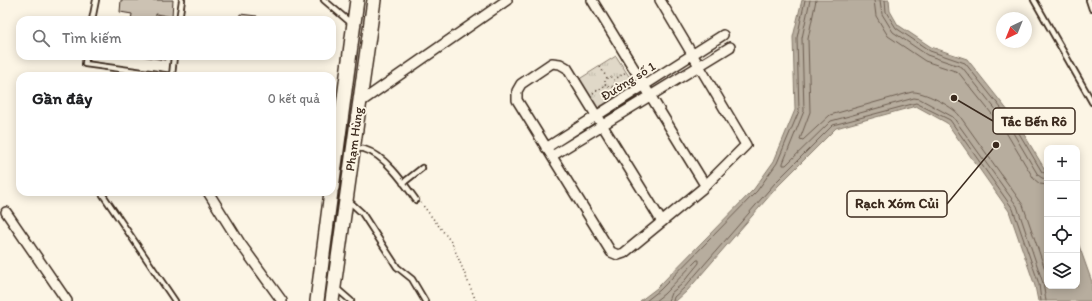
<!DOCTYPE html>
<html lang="vi">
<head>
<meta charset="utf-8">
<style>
  body { margin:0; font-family:Itim,sans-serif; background:#f6f6f6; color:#202124 }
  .controls { position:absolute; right:12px; bottom:12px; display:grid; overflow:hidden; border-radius:8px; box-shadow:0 2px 10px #0003 }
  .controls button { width:36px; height:36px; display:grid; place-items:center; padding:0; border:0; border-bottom:1px solid #e0e0e0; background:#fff; color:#202124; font:20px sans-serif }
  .compass { position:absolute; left:996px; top:12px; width:36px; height:36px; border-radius:50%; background:#fff; box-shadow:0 2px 10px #0003; rotate:223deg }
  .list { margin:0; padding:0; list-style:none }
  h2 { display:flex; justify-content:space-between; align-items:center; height:52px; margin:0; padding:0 16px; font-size:17px }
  h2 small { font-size:13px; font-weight:400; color:#757577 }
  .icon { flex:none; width:22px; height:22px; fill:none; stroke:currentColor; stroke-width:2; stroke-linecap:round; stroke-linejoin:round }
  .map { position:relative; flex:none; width:1092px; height:301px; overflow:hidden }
  .search { position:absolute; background:#fff; box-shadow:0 2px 10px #0003; left:16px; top:16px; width:320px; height:44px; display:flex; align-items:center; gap:10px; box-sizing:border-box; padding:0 14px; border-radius:12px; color:#757577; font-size:15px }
  .panel { position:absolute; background:#fff; box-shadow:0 2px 10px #0003; left:16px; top:72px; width:320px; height:124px; border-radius:12px }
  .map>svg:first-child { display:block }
  .park { fill:url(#park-tufts); stroke:#8e8173 }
  .water { fill:#b7ad9e; stroke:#85796b }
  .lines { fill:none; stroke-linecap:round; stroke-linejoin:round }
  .shore { stroke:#6d5e51; stroke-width:1 }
  .building { fill:#ccc2b3; stroke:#3b2a1e }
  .service-casing { stroke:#3b2a1e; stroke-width:8 }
  .minor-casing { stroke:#3b2a1e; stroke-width:12 }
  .secondary-casing { stroke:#3b2a1e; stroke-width:16 }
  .path { stroke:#3b2a1e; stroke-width:1.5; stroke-dasharray:1 3; stroke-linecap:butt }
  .service { stroke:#fcf5e5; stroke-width:4.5 }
  .minor { stroke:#fcf5e5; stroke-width:9 }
  .secondary { stroke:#fcf5e5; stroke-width:13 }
  .labels { text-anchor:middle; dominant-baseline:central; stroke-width:3.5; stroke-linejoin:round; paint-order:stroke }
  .street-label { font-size:13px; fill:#3b2a1e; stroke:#fcf5e5 }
  .leader { fill:none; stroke:#3b2a1e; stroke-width:1.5 }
  .callout-dot { fill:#3b2a1e; stroke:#fcf5e5; stroke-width:1.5 }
  .callout { fill:#fcf5e5; stroke:#3b2a1e; stroke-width:1.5 }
  .callout-label { font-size:14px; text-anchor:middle; font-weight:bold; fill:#3b2a1e }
</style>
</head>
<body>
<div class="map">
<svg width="1092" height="301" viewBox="0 0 1092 301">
  <defs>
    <pattern id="park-tufts" width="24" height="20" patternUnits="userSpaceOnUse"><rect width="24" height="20" fill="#e0d8c8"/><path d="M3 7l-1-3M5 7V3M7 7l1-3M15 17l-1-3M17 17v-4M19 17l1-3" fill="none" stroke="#c1baab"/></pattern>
  </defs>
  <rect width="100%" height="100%" fill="#fcf5e5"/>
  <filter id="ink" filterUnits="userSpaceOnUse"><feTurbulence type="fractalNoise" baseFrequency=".025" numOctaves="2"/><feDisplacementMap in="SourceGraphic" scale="8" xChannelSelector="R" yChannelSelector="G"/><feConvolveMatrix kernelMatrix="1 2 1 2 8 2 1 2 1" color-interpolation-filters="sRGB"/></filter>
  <g filter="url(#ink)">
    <path class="park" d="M616,56L632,81L631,87L596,109L573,83Z"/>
    <path class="water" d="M802,0H889L890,11L898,25L931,47L967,59L1016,121L1047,173V286H1077V240L1092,282V301H1038L1035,286L1009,211L947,123L916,106L836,128L778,186L687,291L676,301H640L657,288L754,189L774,161L795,110L793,37Z"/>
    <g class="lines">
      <path class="shore" d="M810,0L802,38L804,111L783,163V165H786L831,121L914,98L920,99L953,117L1017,206L1043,283L1046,301
        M816,0L808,39L810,112L800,139L803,140L830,115L912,92C923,91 952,106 959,115L1023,205L1047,275
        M874,0L876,16L888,36L925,61L958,72L1004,129L1034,179L1040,184L1047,185
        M880,0L882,14L893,32L927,55L962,67L1009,126L1038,175L1042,178L1047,179
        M885,0L886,12L896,28L930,51L965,63L1013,123L1042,172L1047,174
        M646,301L660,290L757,191L777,163L799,111L797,38L805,0
        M655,301L664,294L697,260H699V263L681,285L671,293L668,301
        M673,301L674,297L684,288L775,183L833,125L916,103L950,120L1013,209L1039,284L1041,301"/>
    </g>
    <path class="building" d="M121,0H173L172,17L156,14V20H131L132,14L120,12Z
      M240,14L257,16L256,20H239Z
      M141,56H166L165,60Z"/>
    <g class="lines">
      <defs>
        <path id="service" d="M324,0L352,24
          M1034,0L1092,102
          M1089,0L1092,9
          M92,20L96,0
          M179,20L182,0
          M86,56L85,64L172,76L174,56
          M354,148C357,149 361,148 364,149C385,155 404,183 416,200
          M403,183L422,168
          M101,192L175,301
          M349,201L362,213L397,267L412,279L425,301
          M336,288L351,301"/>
        <path id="minor" d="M592,0L705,185
          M660,0L746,145L703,188L624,253L618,255L611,252L517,100V91L521,84L552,63L560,64L567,68L662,222
          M359,103L507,0
          M546,148L723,35
          M552,156L730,47
          M208,192L240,243L282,301
          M6,212L67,301"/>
        <path id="secondary" d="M332,188L357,0
          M317,301L331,192
          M332,301L374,0"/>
      </defs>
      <use href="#service" class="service-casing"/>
      <use href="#minor" class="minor-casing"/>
      <use href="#secondary" class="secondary-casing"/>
      <path class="path" d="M600,67L607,78
        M605 82a5 5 0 1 1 10 0a5 5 0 1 1-10 0Z
        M614,80L626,72
        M613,87L617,94
        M593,93L606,85
        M421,203L452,243L476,301"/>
      <use href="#service" class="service"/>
      <use href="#minor" class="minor"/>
      <use href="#secondary" class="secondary"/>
    </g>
  </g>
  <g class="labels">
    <g class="street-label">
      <text transform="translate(628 81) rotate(-32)">Đường số 1</text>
      <text transform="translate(354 139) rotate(-82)">Phạm Hùng</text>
    </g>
  </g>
  <path class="leader" d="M954 98L993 121M996 145L947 204"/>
  <g class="callout-dot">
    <circle cx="954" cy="98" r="4"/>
    <circle cx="996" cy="145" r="4"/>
  </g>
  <g class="callout">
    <rect x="993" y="108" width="82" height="26" rx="4"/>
    <rect x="847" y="191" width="100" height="26" rx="4"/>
  </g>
  <g class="callout-label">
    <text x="1034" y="126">Tắc Bến Rô</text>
    <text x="897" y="208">Rạch Xóm Củi</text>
  </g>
</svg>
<div class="controls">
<button>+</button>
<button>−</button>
<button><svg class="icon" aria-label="locate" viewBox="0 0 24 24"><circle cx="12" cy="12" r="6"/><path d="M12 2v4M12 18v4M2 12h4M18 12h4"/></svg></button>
<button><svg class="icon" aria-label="layers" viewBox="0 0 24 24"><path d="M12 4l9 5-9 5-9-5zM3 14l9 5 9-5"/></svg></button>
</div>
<svg class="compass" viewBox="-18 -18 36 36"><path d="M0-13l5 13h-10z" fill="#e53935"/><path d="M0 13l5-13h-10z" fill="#757577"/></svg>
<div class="search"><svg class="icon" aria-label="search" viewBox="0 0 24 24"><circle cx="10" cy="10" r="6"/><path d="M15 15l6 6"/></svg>Tìm kiếm</div>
<section class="panel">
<h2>Gần đây<small>0 kết quả</small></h2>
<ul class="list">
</ul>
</section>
</div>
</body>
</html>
